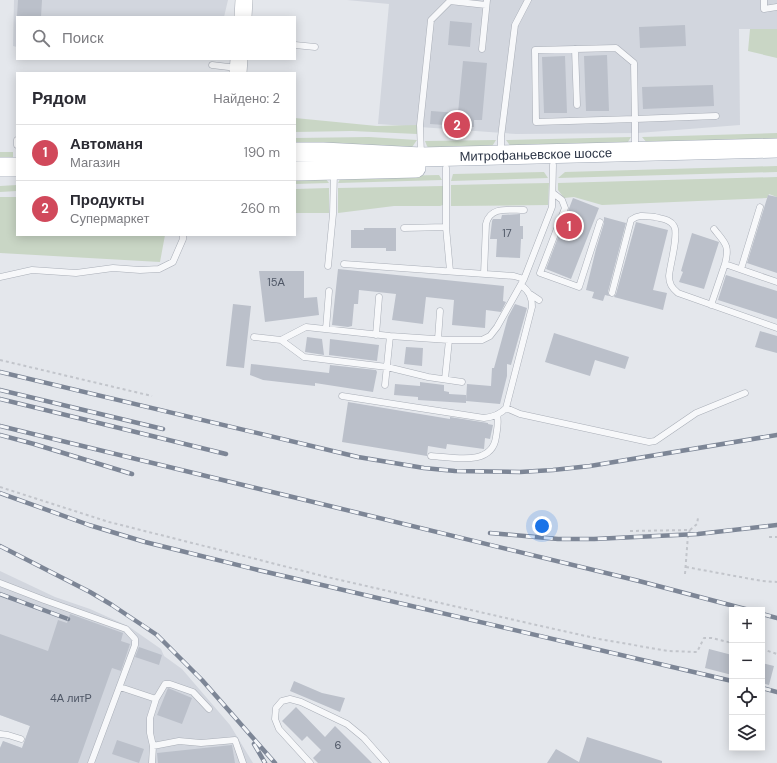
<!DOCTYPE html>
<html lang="ru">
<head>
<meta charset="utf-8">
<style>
  body { margin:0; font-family:"DM Sans",sans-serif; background:#f7f7f7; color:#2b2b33 }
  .controls { position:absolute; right:12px; bottom:12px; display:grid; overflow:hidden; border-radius:0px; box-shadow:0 2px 10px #0003 }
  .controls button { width:36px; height:36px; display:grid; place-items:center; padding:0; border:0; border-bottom:1px solid #e1e1e2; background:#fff; color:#2b2b33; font:20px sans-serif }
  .you { position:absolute; left:542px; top:526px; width:14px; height:14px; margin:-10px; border:3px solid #fff; border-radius:50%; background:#1a73e8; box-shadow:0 0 0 6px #1a73e833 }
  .badge { display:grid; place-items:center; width:26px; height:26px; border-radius:50%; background:#d1495b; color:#fff; font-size:13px; font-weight:700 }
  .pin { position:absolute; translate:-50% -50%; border:2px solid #fff; box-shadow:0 1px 4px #0006 }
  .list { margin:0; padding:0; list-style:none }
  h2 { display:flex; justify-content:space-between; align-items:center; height:52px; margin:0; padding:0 16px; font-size:17px }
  h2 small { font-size:13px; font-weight:400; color:#7c7c81 }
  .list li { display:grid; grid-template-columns:26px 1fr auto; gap:12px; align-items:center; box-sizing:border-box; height:56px; padding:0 16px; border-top:1px solid #e1e1e2 }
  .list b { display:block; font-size:15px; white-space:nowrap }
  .list p { margin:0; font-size:13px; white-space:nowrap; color:#7c7c81 }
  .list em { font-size:13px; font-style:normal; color:#7c7c81 }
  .icon { flex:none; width:22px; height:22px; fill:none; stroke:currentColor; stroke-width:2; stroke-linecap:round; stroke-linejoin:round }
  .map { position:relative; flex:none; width:777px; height:763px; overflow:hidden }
  .search { position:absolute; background:#fff; box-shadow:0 2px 10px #0003; left:16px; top:16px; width:280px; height:44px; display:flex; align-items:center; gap:10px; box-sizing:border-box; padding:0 14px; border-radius:0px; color:#7c7c81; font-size:15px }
  .panel { position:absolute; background:#fff; box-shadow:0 2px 10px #0003; left:16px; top:72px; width:280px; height:164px; border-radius:0px }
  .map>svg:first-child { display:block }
  .built { fill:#d2d6de }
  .green { fill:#c9d6c5 }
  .building { fill:#bbc0ca }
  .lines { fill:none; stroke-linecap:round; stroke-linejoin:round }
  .lane-casing { stroke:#a9aeb7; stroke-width:7 }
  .secondary-casing { stroke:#a9aeb7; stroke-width:18 }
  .primary-casing { stroke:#a3abb8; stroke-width:20 }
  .path { stroke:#c2c5cb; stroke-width:2; stroke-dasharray:3 3; stroke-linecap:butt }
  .lane { stroke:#f7f8fa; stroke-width:6 }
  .secondary { stroke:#fff; stroke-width:17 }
  .primary { stroke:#fff; stroke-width:19 }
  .rail-casing { stroke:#7d8696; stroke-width:4.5 }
  .rail { stroke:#f4f6f9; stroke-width:3; stroke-dasharray:9; stroke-linecap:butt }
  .labels { text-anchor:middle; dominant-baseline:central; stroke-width:3; stroke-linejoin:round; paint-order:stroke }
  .number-label { font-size:11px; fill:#4f5766 }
  .street-label { font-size:13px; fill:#2b3445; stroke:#f4f6f9 }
</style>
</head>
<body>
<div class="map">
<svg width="777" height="763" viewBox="0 0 777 763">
  <rect width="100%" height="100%" fill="#e4e7ec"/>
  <path class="built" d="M14,0H228L224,17H17V47L13,46Z
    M347,0H777V29H739L740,125L638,133L516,134L378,124L389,4Z
    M0,571L55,597L90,609L128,626L161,649L164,656L182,669L230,725L253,763H0V748L3,741L22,748L30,726L0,715Z"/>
  <path class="green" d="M750,29H777V58L748,51Z
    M295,118L377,126L418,125L417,134L352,131L295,132Z
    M777,133V141L648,144L642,137Z
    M369,137L417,140L410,150L295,146V138Z
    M631,137L626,145L511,147L506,140Z
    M496,140L491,148L430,150L427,146L425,141Z
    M0,152H13V158L0,161Z
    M777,166V172L558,178L565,172Z
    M544,172L548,178L451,181L453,174Z
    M439,175L442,180L338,183L341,177Z
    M777,177V197L769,194L767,198L602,205L574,197L564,198L558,190V183Z
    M295,178H325L329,183L295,184Z
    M549,183L548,205L451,206V185Z
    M17,185V191L0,192V186Z
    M443,186V205L440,206H394L338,213V188Z
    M329,188V213H295V189Z
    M0,197H17V235H165L160,262L0,253Z"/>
  <path class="building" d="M18,0H42L41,17H17Z
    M450,21L472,23L470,47L448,45Z
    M685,25L686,46L640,48L639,27Z
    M607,55L609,111H586L584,56Z
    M565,56L567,113H544L542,57Z
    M463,61L487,63L482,120H474V127L430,124L431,111L458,113Z
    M713,85L714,106L643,109L642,87Z
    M768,195L777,197V273L747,263Z
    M573,198L599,208L571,279L546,269Z
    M520,214V226H523V239H521L520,258L496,257L497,239H490L492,221L493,219H501L502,215Z
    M604,217L626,223L608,292L609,296L605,295L603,301L592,298L594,292L586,290L596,249L604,223Z
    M636,222L668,230L653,290L667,293L663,310L614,297L616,294Z
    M364,228H396V251H386V248H351V230H364Z
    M692,233L719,242L704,289L679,282L683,272L681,271Z
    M338,269L504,286L503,301L506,302L501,312L486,310L485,328L452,325L454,300L426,297L423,324L392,320L396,294L359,290L358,304H354L352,326L348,327L332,325Z
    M259,271H304V298L317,297L319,315L265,322Z
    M726,275L777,291V319L718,300Z
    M233,304L251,306L244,368L226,366Z
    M515,304L527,308L511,365L507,364V376L500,404L466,401L467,384L491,386L492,368H494L508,317Z
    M760,331L777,336V353L755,347Z
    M554,333L629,357L625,369L595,360L590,376L545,362Z
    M307,337L322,339L324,355L305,352Z
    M330,339L379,345L377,361L329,355Z
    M406,347L423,348L422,366L404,364Z
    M251,364L329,373L330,365L376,370L377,372L373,392L315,383V386L263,380L250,375Z
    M420,382L444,385V391L449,392V394L466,395V403L418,400V397L394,395L395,384L420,386Z
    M348,402L450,419V417L488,423V424L493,425L490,439L485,438L484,449L447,444L446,449L428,446L427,456L342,442Z
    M70,614L123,633L121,641L130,644L121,671L112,668L78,763H0V748L3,741L22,748L30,726L0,715V634L48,651L58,620L67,623Z
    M139,647L162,655L159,665L135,657Z
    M709,649L732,655V675L705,668Z
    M762,663L774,666L769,685L762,683Z
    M294,681L322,693L345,698L340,712L290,691Z
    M168,688L192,698L182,724L157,715Z
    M296,707L325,737L335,726L372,763H318L313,758L321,750L307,736L302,741L282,721Z
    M587,737L662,761V763H547L556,749L579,762Z
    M117,740L144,749L139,763L112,754Z
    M232,745L235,763H158L157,753Z"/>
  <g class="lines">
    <defs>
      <path id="lane" d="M764,0V9L777,7
        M295,45L315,47
        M616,48L634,63L635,119L536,122L535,50Z
        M482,49L487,0
        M575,49L577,105
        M212,65L237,68
        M17,140V145
        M635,150V119L716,116
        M501,153V137L515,25L528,0
        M421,155L420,125L431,20L450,1L486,5
        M446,168V227L450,271
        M553,193L562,200L565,208L540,273L579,287L600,222
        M404,228L446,227
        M714,229C725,243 730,245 725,264
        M344,264L514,276L524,279
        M328,266L333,214L334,172
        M741,269L760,207
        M484,274L486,224C490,206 509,210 524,210
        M0,277L32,270L76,273L113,268L140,270L159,269L173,262L183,239V235
        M612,293L631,220C639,214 645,216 655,217C662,219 670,219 674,226C679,234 670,265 669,276C669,284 672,288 678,293L777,328
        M530,294L539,300
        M711,305L725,264L777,282
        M326,329L329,291
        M376,335L379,297
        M254,337L281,340L306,327L390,336L449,340H482L490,336L497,327L524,279L552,207L553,165
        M438,339L440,311
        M281,340L304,357L387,367L428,377L462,382
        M445,379L449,340
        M385,385L390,336
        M342,396L484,418C493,417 500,415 506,408L532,307C532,297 529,291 521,285
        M506,408L520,414L649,442L655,441L696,413L745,393
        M431,456C453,457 492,467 496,437C497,429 499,423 497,415
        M0,583L44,600L126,629L135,639V645L91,763
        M120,687L156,699
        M0,734L8,735L21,739
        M153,746L179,741L201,743L235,740L243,763
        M152,763L153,746L150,733V718L156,699L165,684H170L193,692L209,709
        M310,763L279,729L275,719L276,708L282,701L290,699L301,702L347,724L364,738L386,763"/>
      <path id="secondary" d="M243,17L244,0
        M238,73L239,59"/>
      <g id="primary">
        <path id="s1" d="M295,152H323L421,157L777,148"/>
        <path d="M0,167H17"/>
        <path d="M295,171L416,168"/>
      </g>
    </defs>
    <use href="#lane" class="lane-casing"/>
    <use href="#secondary" class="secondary-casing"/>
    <use href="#primary" class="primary-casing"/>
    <path class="path" d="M0,360L152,396
      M0,487L109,522L327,577L532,624L599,639L668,651L697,652L704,638H712L732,643
      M630,531L690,530L697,524L698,518
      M769,537H777
      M686,567L762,581L777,582
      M685,574L688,535L690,530
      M762,649L777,654"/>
    <use href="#lane" class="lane"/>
    <use href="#secondary" class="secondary"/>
    <use href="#primary" class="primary"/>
    <defs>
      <path id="rail" d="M0,372L358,457L424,468L455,471L520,472L553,470L590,466L777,435
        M0,390L163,429
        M0,399L226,454
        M0,426L639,581L749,610
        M0,435L34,444L132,474
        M0,493L89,525L145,542L258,570L732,681
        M490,533L558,539H594L698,534L777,525
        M0,546L90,592L112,605L157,635L202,680L275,763
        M0,594L68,619
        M762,614L777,618
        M762,688L777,692
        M254,744L265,763"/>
    </defs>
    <use href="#rail" class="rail-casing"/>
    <use href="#rail" class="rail"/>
  </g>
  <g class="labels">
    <g class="number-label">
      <text x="507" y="233">17</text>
      <text x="276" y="282">15А</text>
      <text x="71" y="698">4А литР</text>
      <text x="338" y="745">6</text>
    </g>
    <g class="street-label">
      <text stroke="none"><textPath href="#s1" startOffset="241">Митрофаньевское шоссе</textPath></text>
    </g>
  </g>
</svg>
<div class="controls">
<button>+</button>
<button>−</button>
<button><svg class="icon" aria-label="locate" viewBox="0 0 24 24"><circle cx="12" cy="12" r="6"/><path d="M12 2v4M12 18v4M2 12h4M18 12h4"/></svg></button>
<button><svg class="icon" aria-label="layers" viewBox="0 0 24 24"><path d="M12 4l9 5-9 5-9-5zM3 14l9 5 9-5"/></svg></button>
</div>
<div class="you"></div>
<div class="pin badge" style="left:569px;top:226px">1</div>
<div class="pin badge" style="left:457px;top:125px">2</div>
<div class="search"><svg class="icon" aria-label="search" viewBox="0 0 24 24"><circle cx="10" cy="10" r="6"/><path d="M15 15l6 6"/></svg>Поиск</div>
<section class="panel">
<h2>Рядом<small>Найдено: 2</small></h2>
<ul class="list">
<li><span class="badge">1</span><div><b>Автоманя</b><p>Магазин</p></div><em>190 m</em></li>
<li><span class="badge">2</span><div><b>Продукты</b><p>Супермаркет</p></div><em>260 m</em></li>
</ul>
</section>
</div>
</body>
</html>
